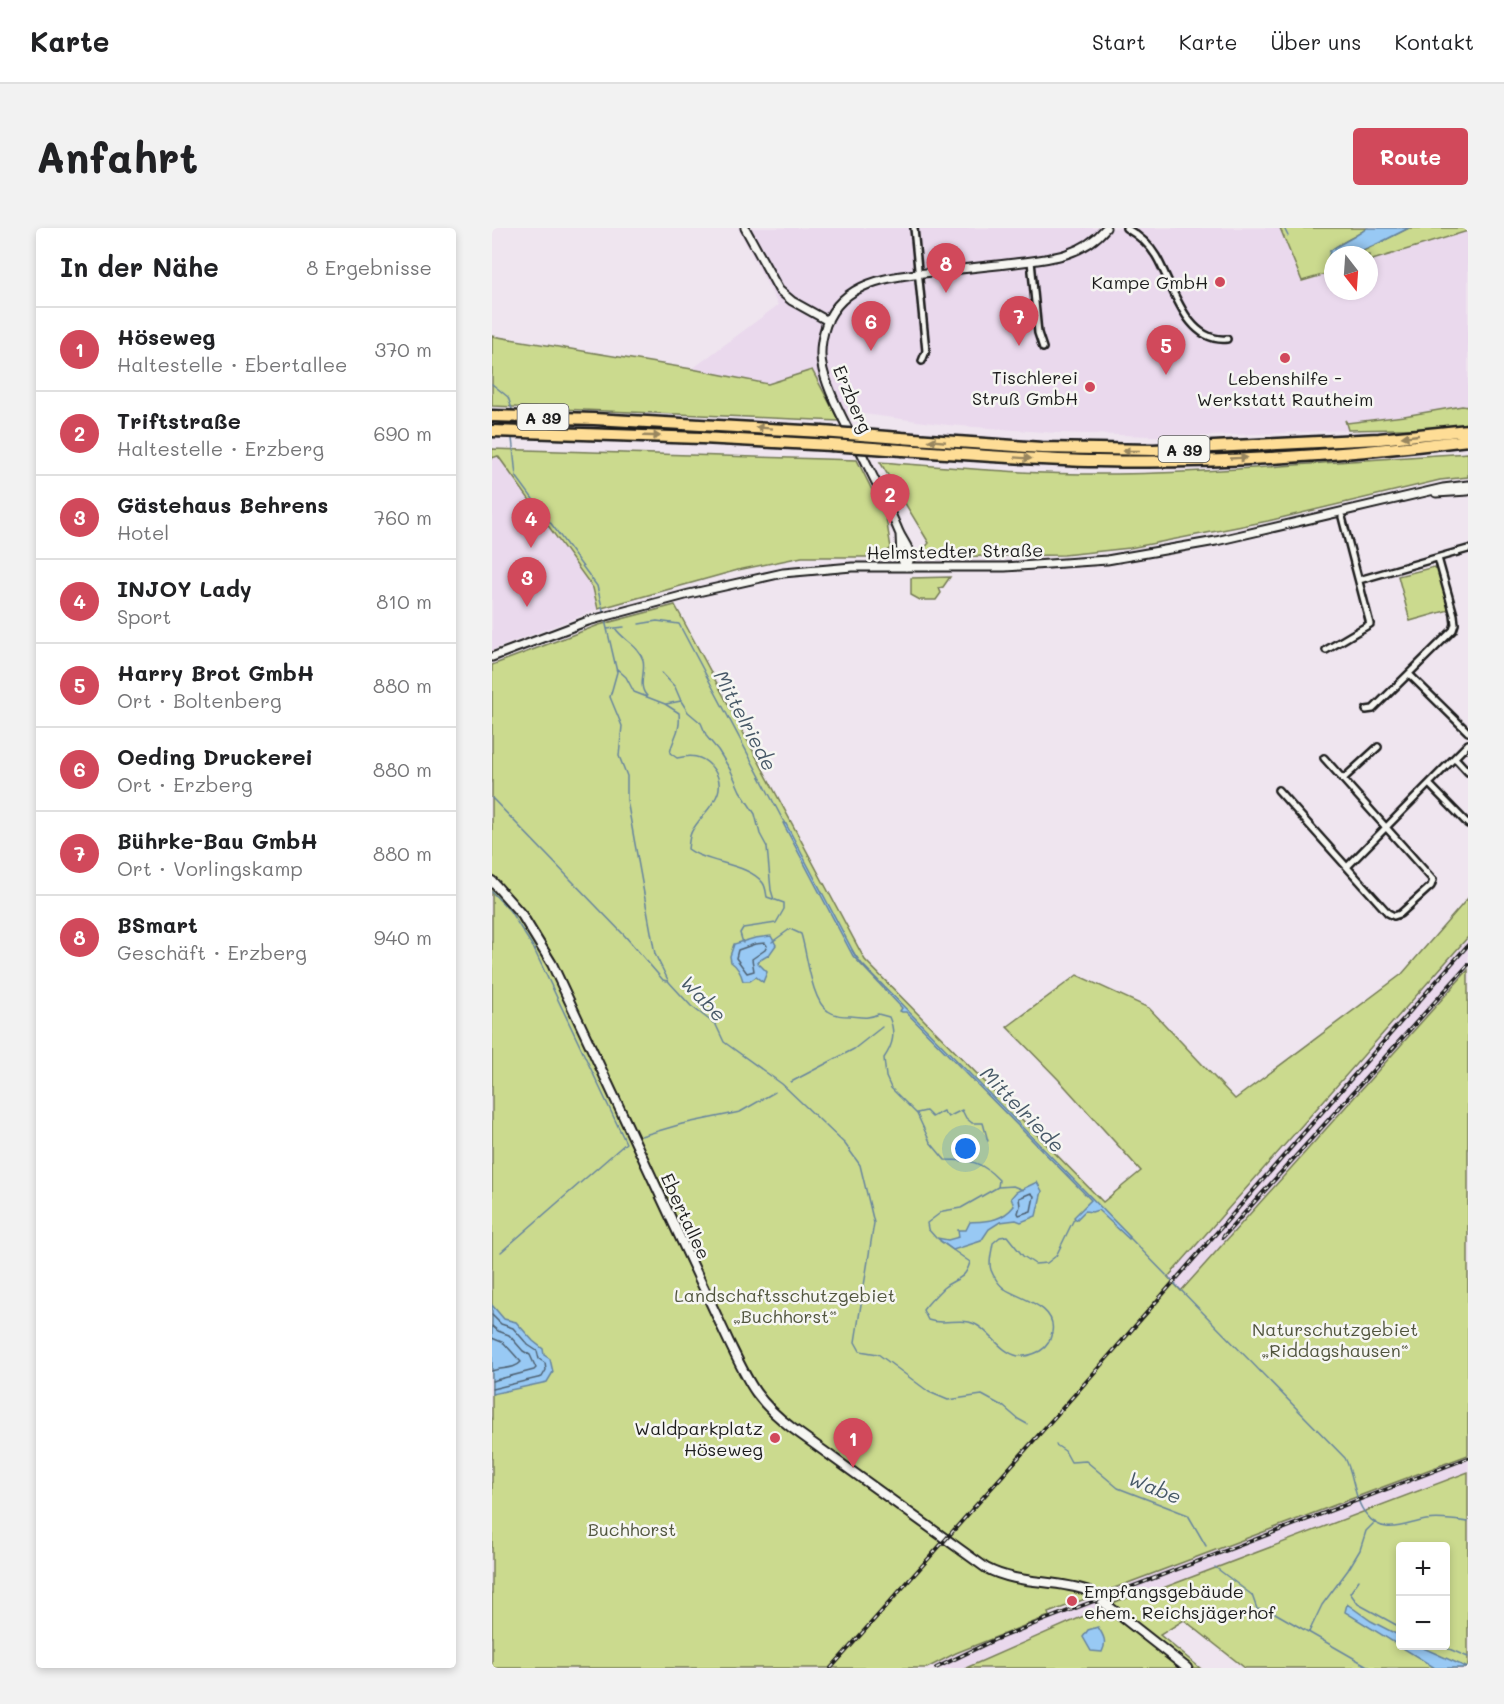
<!DOCTYPE html>
<html lang="de">
<head>
<meta charset="utf-8">
<style>
  body { margin:0; font-family:Mali,sans-serif; background:#f2f2f2; color:#202124 }
  .controls { position:absolute; right:18px; bottom:18px; display:grid; overflow:hidden; border-radius:6px; box-shadow:0 3px 9px #0003 }
  .controls button { width:54px; height:54px; display:grid; place-items:center; padding:0; border:0; border-bottom:2px solid #e0e0e0; background:#fff; color:#202124; font:30px sans-serif }
  .compass { position:absolute; left:832px; top:18px; width:54px; height:54px; border-radius:50%; background:#fff; box-shadow:0 3px 9px #0003; rotate:163deg }
  .you { position:absolute; left:474px; top:921px; width:21px; height:21px; margin:-15px; border:4px solid #fff; border-radius:50%; background:#1a73e8; box-shadow:0 0 0 9px #1a73e833 }
  .badge { display:grid; place-items:center; width:39px; height:39px; border-radius:50%; background:#d1495b; color:#fff; font-size:20px; font-weight:700 }
  .pin { position:absolute; translate:-50% -50px; filter:drop-shadow(0 2px 3px #0008) }
  .pin::after { content:''; position:absolute; top:32px; width:21px; height:18px; background:inherit; clip-path:polygon(0 0,100% 0,50% 100%) }
  .list { margin:0; padding:0; list-style:none }
  h2 { display:flex; justify-content:space-between; align-items:center; height:78px; margin:0; padding:0 24px; font-size:26px }
  h2 small { font-size:20px; font-weight:400; color:#757577 }
  .list li { display:grid; grid-template-columns:39px 1fr auto; gap:18px; align-items:center; box-sizing:border-box; height:84px; padding:0 24px; border-top:2px solid #e0e0e0 }
  .list b { display:block; font-size:22px; white-space:nowrap }
  .list p { margin:0; font-size:20px; white-space:nowrap; color:#757577 }
  .list em { font-size:20px; font-style:normal; color:#757577 }
  .map { position:relative; flex:none; width:976px; height:1440px; overflow:hidden; border-radius:6px }
  header { display:flex; align-items:center; gap:36px; box-sizing:border-box; height:84px; padding:0 30px; background:#fff; border-bottom:2px solid #e0e0e0 }
  header strong { font-size:28px }
  nav { display:flex; gap:33px; margin-inline-start:auto; font-size:21px }
  .intro { display:flex; align-items:center; justify-content:space-between; box-sizing:border-box; height:144px; padding:0 36px }
  h1 { margin:0; font-size:42px }
  .button { padding:15px 27px; border-radius:6px; background:#d1495b; color:#fff; font-size:21px; font-weight:700 }
  main { display:flex; gap:36px; padding:0 36px }
  aside { flex:1; background:#fff; border-radius:6px; box-shadow:0 3px 9px #0003 }
  .map>svg:first-child { display:block }
  .built { fill:#ead9ed }
  .green { fill:#cbda8e; stroke:#747b55; stroke-width:1.5; fill-rule:evenodd }
  .water { fill:#98c9f4; stroke:#66849e; stroke-width:1.5 }
  .lines { fill:none; stroke-linecap:round; stroke-linejoin:round }
  .shore { stroke:#4e6172; stroke-width:1.5 }
  .stream { stroke:#66849e; stroke-width:1.5 }
  .minor-casing { stroke:#1c1c1c; stroke-width:10 }
  .tertiary-casing { stroke:#1c1c1c; stroke-width:11 }
  .secondary-casing { stroke:#1c1c1c; stroke-width:12 }
  .motorway-casing { stroke:#1c1c1c; stroke-width:15 }
  .minor { stroke:#f6f6f2; stroke-width:5 }
  .tertiary { stroke:#f6f6f2; stroke-width:7 }
  .secondary { stroke:#f6f6f2; stroke-width:8 }
  .motorway { stroke:#fedd96; stroke-width:10 }
  .rail-casing { stroke:#1c1c1c; stroke-width:4 }
  .rail { stroke:#f6f6f2; stroke-width:1.5; stroke-dasharray:4.5; stroke-linecap:butt }
  .motorway-bridge-casing { stroke:#1c1c1c; stroke-width:15; stroke-linecap:butt }
  .motorway-bridge { stroke:#fedd96; stroke-width:10 }
  .oneway { fill:#98865f }
  .poi-dot { fill:#d1495b; stroke:#f6f6f2; stroke-width:2 }
  .labels { text-anchor:middle; dominant-baseline:central; stroke-width:5; stroke-linejoin:round; paint-order:stroke }
  .shield { fill:#f6f6f2; stroke:#5d5d5c; stroke-width:1.5 }
  .shield-label { font-size:16px; font-weight:bold; fill:#1c1c1c }
  .poi-label { font-size:18px; fill:#1c1c1c; stroke:#f6f6f2; text-anchor:end }
  .street-label { font-size:18px; fill:#1c1c1c; stroke:#f6f6f2 }
  .park-label { font-size:18px; fill:#51553e; stroke:#f6f6f2 }
  .water-label { font-size:20px; font-style:italic; fill:#475968; stroke:#f6f6f2 }
</style>
</head>
<body>
<header>
<strong>Karte</strong>
<nav><a>Start</a><a>Karte</a><a>Über uns</a><a>Kontakt</a></nav>
</header>
<div class="intro"><h1>Anfahrt</h1><a class="button">Route</a></div>
<main>
<aside>
<h2>In der Nähe<small>8 Ergebnisse</small></h2>
<ul class="list">
<li><span class="badge">1</span><div><b>Höseweg</b><p>Haltestelle · Ebertallee</p></div><em>370 m</em></li>
<li><span class="badge">2</span><div><b>Triftstraße</b><p>Haltestelle · Erzberg</p></div><em>690 m</em></li>
<li><span class="badge">3</span><div><b>Gästehaus Behrens</b><p>Hotel</p></div><em>760 m</em></li>
<li><span class="badge">4</span><div><b>INJOY Lady</b><p>Sport</p></div><em>810 m</em></li>
<li><span class="badge">5</span><div><b>Harry Brot GmbH</b><p>Ort · Boltenberg</p></div><em>880 m</em></li>
<li><span class="badge">6</span><div><b>Oeding Druckerei</b><p>Ort · Erzberg</p></div><em>880 m</em></li>
<li><span class="badge">7</span><div><b>Bührke-Bau GmbH</b><p>Ort · Vorlingskamp</p></div><em>880 m</em></li>
<li><span class="badge">8</span><div><b>BSmart</b><p>Geschäft · Erzberg</p></div><em>940 m</em></li>
</ul>
</aside>
<div class="map">
<svg width="976" height="1440" viewBox="0 0 976 1440">
  <rect width="100%" height="100%" fill="#efe5ef"/>
  <filter id="ink" filterUnits="userSpaceOnUse"><feTurbulence type="fractalNoise" baseFrequency=".0167" numOctaves="2"/><feDisplacementMap in="SourceGraphic" scale="12" xChannelSelector="R" yChannelSelector="G"/><feConvolveMatrix kernelMatrix="1 2 1 2 8 2 1 2 1" color-interpolation-filters="sRGB"/></filter>
  <g filter="url(#ink)">
    <path class="built" d="M246,0H788L810,53L841,44V63H877V33L976,3V179L853,195L856,202L692,209L564,205L456,197L341,182L320,142L276,156L200,141L286,77Z
      M6,228L101,360L106,381L0,422V230Z
      M976,709V742L469,1309L329,1440L854,850Z
      M976,1226V1244L663,1363L628,1372L474,1440H427L603,1370L612,1361L709,1324L724,1321Z"/>
    <path class="green" d="M788,0H875C863,9 850,14 838,23L841,33V44L810,53Z
      M917,0H976V3L877,33V27H855L871,23Z
      M0,108L200,141L276,156L320,142L347,193L0,178Z
      M970,178L976,179V198L959,200L856,202L853,192L855,195L912,188Z
      M0,221L365,232L394,290L399,320L388,329H310L246,342L106,381L101,360L6,228L0,230Z
      M976,225V249L948,252L776,293L638,320L572,327L437,329L431,326L430,323L437,315L388,234C467,240 546,247 625,246C742,244 859,232 976,225Z
      M942,339L947,342L949,347L957,382L918,393L906,348Z
      M458,349L451,359L447,360L449,365L444,372H428L419,367V350Z
      M183,377L373,732L611,974L649,943L566,851L515,799L585,747L657,780L743,871L910,746L976,670V709L676,1049L689,1063L976,742V1227L564,1382L556,1385L557,1388L464,1425L435,1440H0V437L107,397Z
      M976,1244V1440H753L692,1392L668,1407L708,1440H474L628,1372L663,1363ZM908,1318H954V1418H908Z"/>
    <path class="water" d="M875,0H917C892,12 870,27 841,27V33L836,31L838,23C850,14 863,10 875,0Z
      M293,594L363,727L370,736L638,1009L637,1011L606,982L600,984L593,983L584,992L582,989L599,972L414,784H410L408,783L410,780L361,728L291,595Z
      M279,708L284,717L277,727L265,734L275,744L271,754L264,749L258,753H251C249,745 246,739 239,734L238,728L242,716L263,710Z
      M545,954L550,963L544,988L529,994L524,992L508,994L497,1001L489,1013L461,1022L445,1010L456,1012L467,1009L466,1002H474L478,994C496,993 510,993 522,978L519,970L524,964Z
      M0,1077L12,1091L24,1094L41,1113L51,1121L52,1127L58,1131L61,1144L55,1154L0,1166Z
      M855,1376L879,1393L908,1408V1418H927L976,1440H943L853,1384Z
      M606,1399C612,1408 615,1414 610,1424L599,1423L591,1409L596,1402Z"/>
    <g class="lines">
      <path class="shore" d="M273,715L275,718L273,722L260,731L262,743L255,745L244,730L246,722L263,716Z
        M539,965L542,968L539,983L527,987L526,985L528,978L527,970Z
        M0,1087L9,1096L21,1100L36,1117L45,1123L47,1131L53,1135L54,1142L50,1149L0,1161
        M0,1098L6,1103L17,1107L31,1123L38,1127L44,1140L42,1142L0,1153
        M0,1110L12,1115L29,1134C22,1142 10,1139 0,1143"/>
      <path class="stream" d="M792,0L796,8
        M0,156L16,169L21,184
        M20,210L24,248L105,358L112,387
        M113,392L125,444L118,469L130,498L127,528L135,548V572L163,726L177,754L199,778L224,797L232,814L290,856L353,916L368,937L382,995L363,1114L368,1123L386,1126L437,1164L456,1172L490,1167L512,1179L526,1191L535,1196
        M147,396L165,393L187,396L293,596
        M123,400C131,412 147,418 151,432C154,444 145,458 155,468
        M115,401L132,399
        M124,440L134,449L142,464L173,476L187,485C189,505 181,508 178,525L185,530C199,527 209,527 219,538C242,564 211,583 200,603C197,608 197,614 196,621C216,636 256,635 271,655C274,659 274,665 275,669L292,675V681L284,695L251,700L248,705L251,715
        M170,445L183,459L189,473
        M174,476L189,473L196,484L209,495L215,509L226,522L239,543L248,563L263,586L268,606L275,619L279,662L282,672
        M0,570L133,708L171,752L175,753
        M0,664L18,683L41,719L134,915L9,1024
        M280,714L298,701L309,706C315,724 319,773 336,783C343,788 351,788 359,788C369,789 376,791 386,786L397,789C404,805 401,817 392,830L394,849L399,860L425,886L438,914L453,932C479,932 489,933 507,952L506,959
        M360,722L365,730
        M299,854L362,821L390,799
        M425,885L434,883L440,889L451,883L456,889L470,882L474,890L480,895H491L496,913
        M149,908L190,896L248,884L283,864
        M637,1009L853,1230C862,1246 862,1273 874,1286C891,1309 912,1296 934,1292C948,1290 962,1292 976,1294
        M444,1010L436,1001L435,995L451,983L469,980L506,959L521,958L531,962
        M448,1013L478,1034C473,1053 464,1049 451,1060C444,1067 437,1074 431,1082L436,1092C450,1097 464,1091 477,1094C496,1098 506,1124 526,1128C533,1129 542,1126 548,1123C556,1118 558,1113 560,1104C565,1078 528,1071 513,1061C508,1058 501,1048 499,1042C496,1035 500,1023 501,1015L508,1009L515,1008L531,1028L543,1036L555,1035L564,1028L582,991
        M564,1217L573,1223L579,1234L594,1233L626,1260L696,1287L714,1318
        M723,1339L760,1367L765,1381L783,1385L879,1440
        M867,1352L858,1365L866,1376L908,1399
        M817,1404L830,1377L856,1342L868,1322L874,1303L883,1294
        M950,1418L976,1429"/>
      <defs>
        <path id="minor" d="M422,0L434,123L430,133
          M634,0C646,7 657,16 664,28C681,56 693,115 735,111
          M539,33L546,105L551,120
          M867,352L976,321
          M834,422L878,396L850,289
          M918,447L976,504
          M874,482L881,481L961,402L963,396L962,387L946,330
          M963,530L976,544
          M851,551L886,519
          M937,556L976,596
          M786,562L896,685L902,688L908,686L939,658L941,652L832,530
          M855,639L976,516"/>
        <path id="tertiary" d="M253,0L287,62L300,73L336,93
          M360,209C349,187 337,165 331,142C327,127 329,112 334,97C352,49 408,48 451,43C475,40 499,38 523,35C557,31 591,28 614,0
          M366,218C380,247 395,275 407,304C411,313 417,319 419,329L414,339
          M944,265L976,263
          M408,306L409,330L414,339
          M0,429L96,393L197,366L291,345L360,339H513L615,332L724,313L951,260L976,257"/>
        <path id="secondary" d="M0,653L30,687L60,736L236,1112C256,1153 263,1172 300,1200L494,1340C526,1357 563,1351 597,1363L695,1440"/>
        <path id="motorway" d="M0,188L102,191L330,204
          M0,203L210,210L339,217
          M408,210L550,220L661,222L887,211L976,202
          M410,222C474,226 539,232 605,233C726,236 856,227 976,212"/>
      </defs>
      <use href="#minor" class="minor-casing"/>
      <use href="#tertiary" class="tertiary-casing"/>
      <use href="#secondary" class="secondary-casing"/>
      <use href="#motorway" class="motorway-casing"/>
      <use href="#minor" class="minor"/>
      <use href="#tertiary" class="tertiary"/>
      <use href="#secondary" class="secondary"/>
      <use href="#motorway" class="motorway"/>
      <defs>
        <path id="rail" d="M731,1009L976,737
          M339,1440L609,1137L976,717
          M444,1440L502,1412L555,1391L976,1230"/>
      </defs>
      <use href="#rail" class="rail-casing"/>
      <use href="#rail" class="rail"/>
      <defs>
        <path id="motorway-bridge" d="M330,204L408,210
          M339,217L410,222"/>
      </defs>
      <use href="#motorway-bridge" class="motorway-bridge-casing"/>
      <use href="#motorway-bridge" class="motorway-bridge"/>
    </g>
    <defs><path id="oneway-solid" d="M-6-.8H1V-3.2L6.5 0L1 3.2V.8H-6Z" transform="scale(1.5)"/></defs>
    <g class="oneway">
      <use href="#oneway-solid" transform="translate(272 200) rotate(-176)"/>
      <use href="#oneway-solid" transform="translate(160 208) rotate(2)"/>
      <use href="#oneway-solid" transform="translate(918 208) rotate(174)"/>
      <use href="#oneway-solid" transform="translate(445 213) rotate(-175)"/>
      <use href="#oneway-solid" transform="translate(639 223) rotate(180)"/>
      <use href="#oneway-solid" transform="translate(531 230) rotate(4)"/>
      <use href="#oneway-solid" transform="translate(747 230) rotate(-3)"/>
    </g>
  </g>
  <g class="poi-dot">
    <circle cx="728" cy="54" r="6"/>
    <circle cx="793" cy="130" r="6"/>
    <circle cx="598" cy="159" r="6"/>
    <circle cx="283" cy="1210" r="6"/>
    <circle cx="580" cy="1373" r="6"/>
  </g>
  <g class="labels">
    <g class="shield">
      <rect x="25.5" y="176" width="51" height="26" rx="4.5"/>
      <rect x="666.5" y="208" width="51" height="26" rx="4.5"/>
    </g>
    <g class="shield-label">
      <text x="51" y="189">A 39</text>
      <text x="692" y="221">A 39</text>
    </g>
    <g class="poi-label">
      <text x="716" y="54">Kampe GmbH</text>
      <text x="586" y="149">Tischlerei<tspan x="586" dy="21">Struß GmbH</tspan></text>
      <text x="793" y="150" text-anchor="middle">Lebenshilfe -<tspan x="793" dy="21">Werkstatt Rautheim</tspan></text>
      <text x="271" y="1200">Waldparkplatz<tspan x="271" dy="21">Höseweg</tspan></text>
      <text x="592" y="1363" text-anchor="start">Empfangsgebäude<tspan x="592" dy="21">ehem. Reichsjägerhof</tspan></text>
    </g>
    <g class="street-label">
      <text transform="translate(361 171) rotate(67)">Erzberg</text>
      <text transform="translate(463 323) rotate(-1)">Helmstedter Straße</text>
      <text transform="translate(194 988) rotate(65)">Ebertallee</text>
    </g>
    <g class="park-label">
      <text x="293" y="1067">Landschaftsschutzgebiet<tspan x="293" dy="21">„Buchhorst“</tspan></text>
      <text x="843" y="1101">Naturschutzgebiet<tspan x="843" dy="21">„Riddagshausen“</tspan></text>
      <text x="140" y="1301">Buchhorst</text>
    </g>
    <g class="water-label">
      <text transform="translate(254 492) rotate(62)">Mittelriede</text>
      <text transform="translate(212 770) rotate(46)">Wabe</text>
      <text transform="translate(531 881) rotate(46)">Mittelriede</text>
      <text transform="translate(663 1259) rotate(22)">Wabe</text>
    </g>
  </g>
</svg>
<div class="controls">
<button>+</button>
<button>−</button>
</div>
<svg class="compass" viewBox="-18 -18 36 36"><path d="M0-13l5 13h-10z" fill="#e53935"/><path d="M0 13l5-13h-10z" fill="#757577"/></svg>
<div class="you"></div>
<div class="pin badge" style="left:361px;top:1240px">1</div>
<div class="pin badge" style="left:398px;top:296px">2</div>
<div class="pin badge" style="left:35px;top:379px">3</div>
<div class="pin badge" style="left:39px;top:320px">4</div>
<div class="pin badge" style="left:674px;top:147px">5</div>
<div class="pin badge" style="left:379px;top:123px">6</div>
<div class="pin badge" style="left:527px;top:118px">7</div>
<div class="pin badge" style="left:454px;top:65px">8</div>
</div>
</main>
</body>
</html>
